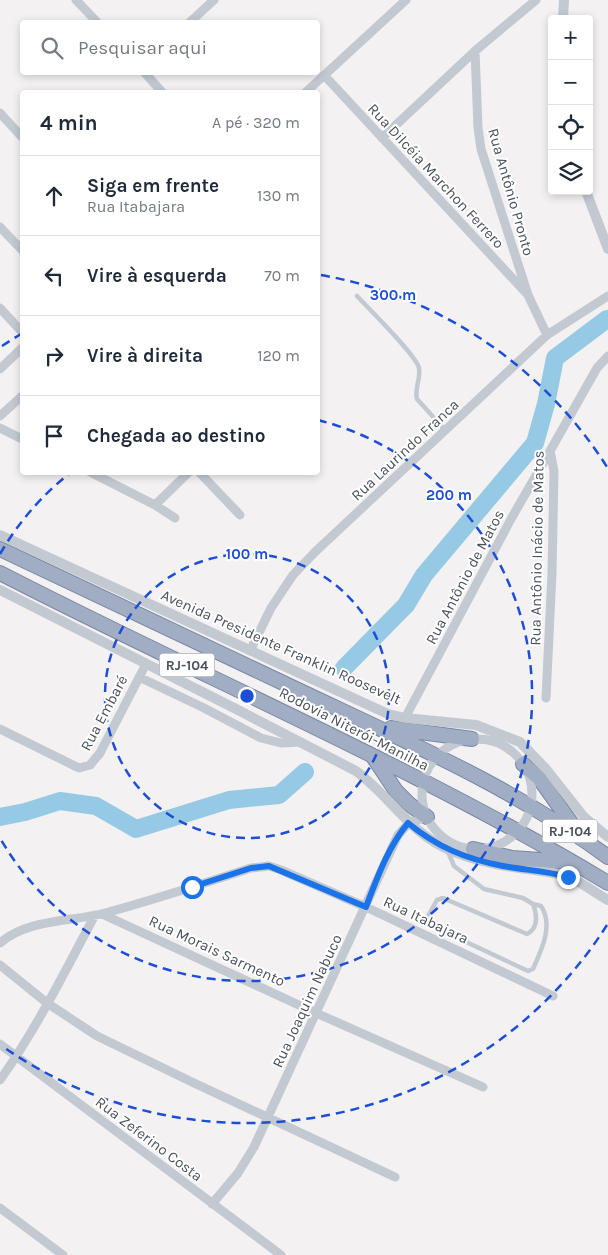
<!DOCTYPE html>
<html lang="pt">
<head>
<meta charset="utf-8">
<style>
  body { margin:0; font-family:Karla,sans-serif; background:#f6f6f7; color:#1f2937 }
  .controls { position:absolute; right:15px; top:15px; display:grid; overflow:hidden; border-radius:5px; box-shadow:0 2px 8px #0003 }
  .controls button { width:45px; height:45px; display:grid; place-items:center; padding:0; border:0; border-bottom:1px solid #e0e1e3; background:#fff; color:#1f2937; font:25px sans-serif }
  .stop { position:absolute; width:15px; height:15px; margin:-11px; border:4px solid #1a73e8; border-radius:50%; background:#fff }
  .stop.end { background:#1a73e8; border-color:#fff; box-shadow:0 1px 5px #0008 }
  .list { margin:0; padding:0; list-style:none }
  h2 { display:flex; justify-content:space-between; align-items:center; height:65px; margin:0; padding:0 20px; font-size:21px }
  h2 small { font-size:16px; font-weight:400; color:#747a83 }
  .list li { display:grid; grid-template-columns:32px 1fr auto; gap:15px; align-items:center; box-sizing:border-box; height:80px; padding:0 20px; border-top:1px solid #e0e1e3 }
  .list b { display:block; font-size:19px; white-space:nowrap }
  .list p { margin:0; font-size:16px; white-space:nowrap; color:#747a83 }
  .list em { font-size:16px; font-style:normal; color:#747a83 }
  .icon { flex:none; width:28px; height:28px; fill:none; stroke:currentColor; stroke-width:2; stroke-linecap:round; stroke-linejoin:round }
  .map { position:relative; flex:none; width:608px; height:1255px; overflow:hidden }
  .search { position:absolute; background:#fff; box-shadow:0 2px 8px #0003; left:20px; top:20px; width:300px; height:55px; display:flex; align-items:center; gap:12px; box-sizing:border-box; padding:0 18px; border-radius:5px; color:#747a83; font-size:19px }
  .panel { position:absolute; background:#fff; box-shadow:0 2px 8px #0003; left:20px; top:90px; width:300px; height:385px; border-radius:5px }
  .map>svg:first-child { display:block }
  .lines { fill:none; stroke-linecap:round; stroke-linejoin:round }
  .river { stroke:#96cae4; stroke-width:18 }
  .trunk-casing { stroke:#7988a6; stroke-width:16 }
  .service { stroke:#c3c9d1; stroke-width:4.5 }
  .minor { stroke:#c3c9d1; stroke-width:9 }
  .tertiary { stroke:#c3c9d1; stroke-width:10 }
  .trunk { stroke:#a0adc3; stroke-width:14 }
  .route { stroke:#1a73e8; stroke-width:6 }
  .ring { fill:none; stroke:#1d4ed8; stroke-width:2.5; stroke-dasharray:9 6 }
  .labels { text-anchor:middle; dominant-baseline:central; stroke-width:4; stroke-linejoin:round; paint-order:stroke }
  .shield { fill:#fff; stroke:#80858d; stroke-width:1 }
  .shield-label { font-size:14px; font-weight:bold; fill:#4a515c }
  .street-label { font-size:15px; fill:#4a515c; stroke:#fff }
  .centre { fill:#1d4ed8; stroke:#fff; stroke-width:2.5 }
  .ring-label { font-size:15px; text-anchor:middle; font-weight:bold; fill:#1d4ed8; stroke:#fff; stroke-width:4; stroke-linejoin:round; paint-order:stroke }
</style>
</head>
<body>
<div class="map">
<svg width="608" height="1255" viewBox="0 0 608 1255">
  <rect width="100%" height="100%" fill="#f3f1f1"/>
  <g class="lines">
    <path class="river" d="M344,668L406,605L424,575L535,443L546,404L555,358L607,319
      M0,817L25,812L60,801L96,806L136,829L229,800L279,795L305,772"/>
    <defs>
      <path id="trunk" d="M0,549C105,598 210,648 315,698C415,745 518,791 608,857
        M0,573C202,677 413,766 608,883
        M391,728L472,739
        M374,758L396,791L409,804L427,817
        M523,764L539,778L579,834
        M473,849L512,858L569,862"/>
    </defs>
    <use href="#trunk" class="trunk-casing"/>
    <path class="service" d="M357,296C369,309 416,355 419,368C421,379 414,389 417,399L445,430
      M448,852L454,866L484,889L523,898L533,904L541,906C554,925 541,951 533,969L528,971L430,925L427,918L437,900L443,898L527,934C539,928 537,915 533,904"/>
    <path class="minor" d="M76,0L97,22
      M190,22L214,0
      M475,51L478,128L481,149L528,295L547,335
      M144,72L162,92
      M324,75L528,295
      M306,92L406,0
      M0,113L22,137
      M382,138L475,51L536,0
      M0,227L22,250
      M0,308L22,332
      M0,369L22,348
      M0,416L22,396
      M0,428L22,439
      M90,472L155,505L175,518
      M199,472L240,515
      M155,505L189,472
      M250,651L271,608L293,575L315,552L547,335L608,296
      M139,677L202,707L261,738L281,743L301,742
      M546,698L552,573L554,471L550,451L597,368L608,356
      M405,718L511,519L550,451
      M0,729L79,768L90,765L100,753L146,664
      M422 794a55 55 0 1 1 110 0a55 55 0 1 1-110 0Z
      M102,914L316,1013L483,1087
      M0,943C28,919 70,922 105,913C154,900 202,884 251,868L269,866L281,870L366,907L553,996
      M0,965L47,1003L97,1036L194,1083L395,1177
      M0,1044L281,1255
      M0,1080C37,1028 65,971 95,915
      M212,1204L238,1173L254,1147L398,835L409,823L427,817
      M0,1208L63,1255"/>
    <path class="tertiary" d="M563,19L564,0
      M586,191L608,249
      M0,535L388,714L405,718L476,725L520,742L546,769L584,817L608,837
      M0,590L238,710L356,771C391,797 410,834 452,851C476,861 502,866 527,869C540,871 555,872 568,877C582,882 595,893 608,900"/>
    <use href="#trunk" class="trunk"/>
  </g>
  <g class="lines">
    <path class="route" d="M192,887L251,868L269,866L366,907C377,878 388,847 408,823C437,847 466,859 503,866C525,870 547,871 568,877"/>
  </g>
  <g class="ring">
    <circle cx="247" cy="696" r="142"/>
    <path d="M0 554A285 285 0 0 1 70 473M318 420A285 285 0 1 1 0 838"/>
    <path d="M607 925A427 427 0 0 1 2 1046M2 346A427 427 0 0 1 21 334M321 275A427 427 0 0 1 607 467"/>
  </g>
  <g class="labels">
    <g class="shield">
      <rect x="159.5" y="653.5" width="55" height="23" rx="4"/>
      <rect x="542.5" y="819.5" width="55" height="23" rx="4"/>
    </g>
    <g class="shield-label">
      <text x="187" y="665">RJ-104</text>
      <text x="570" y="831">RJ-104</text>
    </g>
    <g class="street-label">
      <text transform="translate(436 176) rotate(47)">Rua Dilcéia Marchon Ferrero</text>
      <text transform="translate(511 192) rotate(74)">Rua Antônio Pronto</text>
      <text transform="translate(405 450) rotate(-43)">Rua Laurindo Franca</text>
      <text transform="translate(537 548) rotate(-89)">Rua Antônio Inácio de Matos</text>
      <text transform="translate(465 577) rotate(-62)">Rua Antônio de Matos</text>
      <text transform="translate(281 647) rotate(24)">Avenida Presidente Franklin Roosevelt</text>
      <text transform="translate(104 713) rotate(-62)">Rua Embaré</text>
      <text transform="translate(354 729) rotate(27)">Rodovia Niterói-Manilha</text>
      <text transform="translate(426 920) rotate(25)">Rua Itabajara</text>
      <text transform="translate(217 951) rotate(25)">Rua Morais Sarmento</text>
      <text transform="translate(307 1001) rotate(-65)">Rua Joaquim Nabuco</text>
      <text transform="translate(149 1139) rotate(37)">Rua Zeferino Costa</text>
    </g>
  </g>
  <circle cx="247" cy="696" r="8" class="centre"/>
  <g class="ring-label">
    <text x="393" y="300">300 m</text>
    <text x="449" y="500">200 m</text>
    <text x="247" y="559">100 m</text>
  </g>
</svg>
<div class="controls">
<button>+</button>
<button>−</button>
<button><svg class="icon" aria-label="locate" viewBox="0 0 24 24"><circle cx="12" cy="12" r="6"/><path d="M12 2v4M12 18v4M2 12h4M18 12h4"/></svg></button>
<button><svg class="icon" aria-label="layers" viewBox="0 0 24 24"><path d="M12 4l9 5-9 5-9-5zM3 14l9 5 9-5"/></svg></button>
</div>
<div class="stop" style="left:192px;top:887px"></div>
<div class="stop end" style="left:568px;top:877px"></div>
<div class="search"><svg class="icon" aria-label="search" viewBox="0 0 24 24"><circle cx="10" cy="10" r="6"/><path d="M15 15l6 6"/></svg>Pesquisar aqui</div>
<section class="panel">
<h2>4 min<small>A pé · 320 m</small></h2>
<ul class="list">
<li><svg class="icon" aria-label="ahead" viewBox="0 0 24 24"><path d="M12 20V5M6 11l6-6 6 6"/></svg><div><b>Siga em frente</b><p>Rua Itabajara</p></div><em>130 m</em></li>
<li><svg class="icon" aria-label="left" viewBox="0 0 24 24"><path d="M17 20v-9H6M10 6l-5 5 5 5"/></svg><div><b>Vire à esquerda</b></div><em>70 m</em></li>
<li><svg class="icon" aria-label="right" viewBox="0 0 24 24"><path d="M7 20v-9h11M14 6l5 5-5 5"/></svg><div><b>Vire à direita</b></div><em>120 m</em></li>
<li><svg class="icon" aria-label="arrive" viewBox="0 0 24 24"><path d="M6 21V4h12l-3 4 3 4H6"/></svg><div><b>Chegada ao destino</b></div></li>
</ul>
</section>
</div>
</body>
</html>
